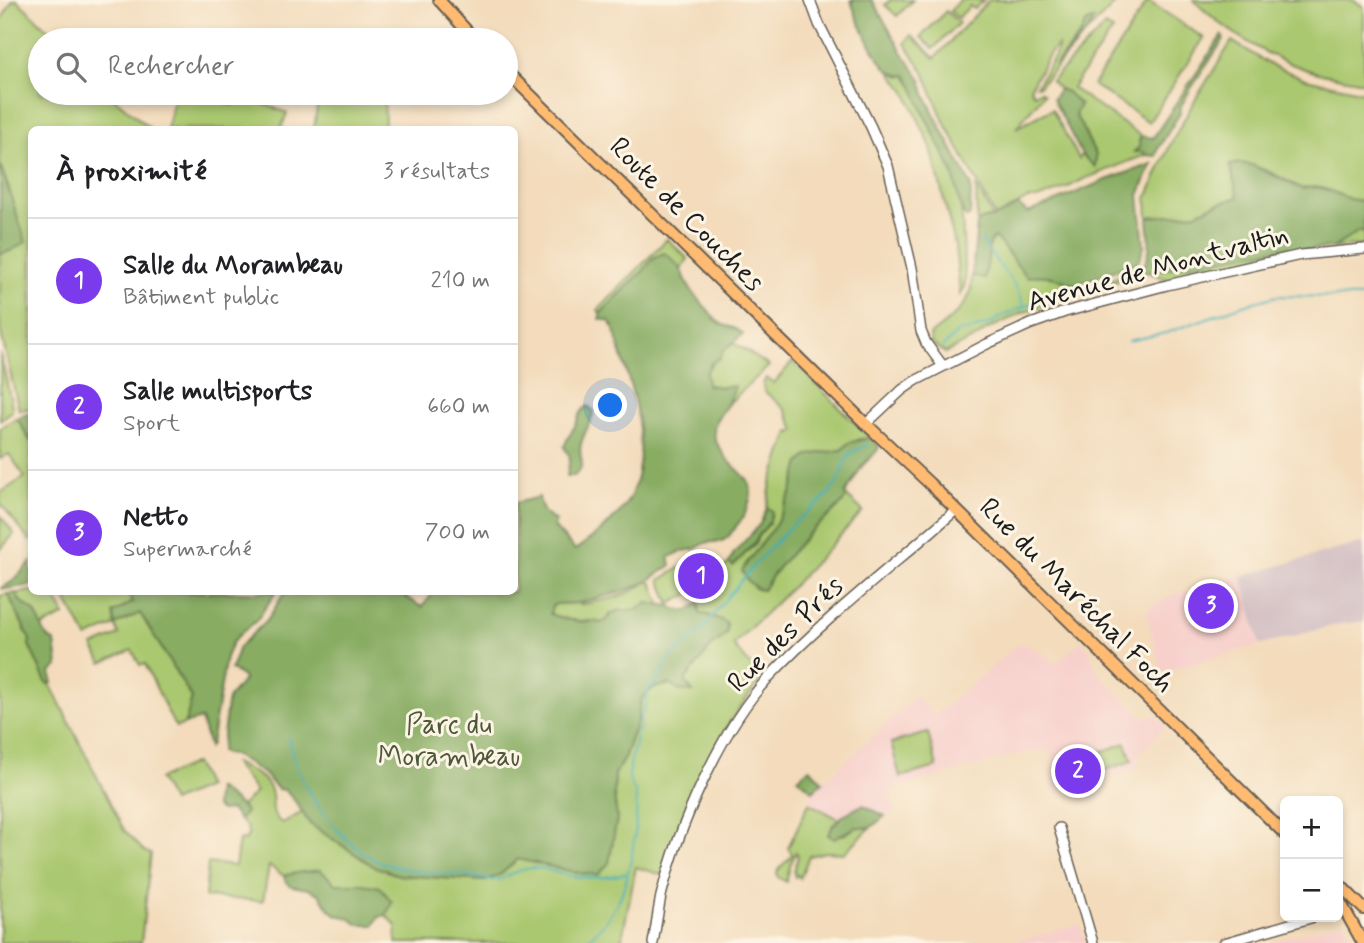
<!DOCTYPE html>
<html lang="fr">
<head>
<meta charset="utf-8">
<style>
  body { margin:0; font-family:Mynerve,sans-serif; background:#f6f6f6; color:#202124 }
  .controls { position:absolute; right:21px; bottom:21px; display:grid; overflow:hidden; border-radius:10px; box-shadow:0 4px 10px #0003 }
  .controls button { width:63px; height:63px; display:grid; place-items:center; padding:0; border:0; border-bottom:2px solid #e0e0e0; background:#fff; color:#202124; font:35px sans-serif }
  .you { position:absolute; left:611px; top:406px; width:24px; height:24px; margin:-18px; border:5px solid #fff; border-radius:50%; background:#1a73e8; box-shadow:0 0 0 10px #1a73e833 }
  .badge { display:grid; place-items:center; width:46px; height:46px; border-radius:50%; background:#7c3aed; color:#fff; font-size:23px; font-weight:700 }
  .pin { position:absolute; translate:-50% -50%; border:4px solid #fff; box-shadow:0 2px 7px #0006 }
  .list { margin:0; padding:0; list-style:none }
  h2 { display:flex; justify-content:space-between; align-items:center; height:91px; margin:0; padding:0 28px; font-size:30px }
  h2 small { font-size:23px; font-weight:400; color:#757577 }
  .list li { display:grid; grid-template-columns:46px 1fr auto; gap:21px; align-items:center; box-sizing:border-box; height:126px; padding:0 28px; border-top:2px solid #e0e0e0 }
  .list b { display:block; font-size:26px; white-space:nowrap }
  .list p { margin:0; font-size:23px; white-space:nowrap; color:#757577 }
  .list em { font-size:23px; font-style:normal; color:#757577 }
  .icon { flex:none; width:38px; height:38px; fill:none; stroke:currentColor; stroke-width:2; stroke-linecap:round; stroke-linejoin:round }
  .map { position:relative; flex:none; width:1364px; height:943px; overflow:hidden }
  .search { position:absolute; background:#fff; box-shadow:0 4px 10px #0003; left:28px; top:28px; width:490px; height:77px; display:flex; align-items:center; gap:18px; box-sizing:border-box; padding:0 24px; border-radius:38px; color:#757577; font-size:26px }
  .panel { position:absolute; background:#fff; box-shadow:0 4px 10px #0003; left:28px; top:126px; width:490px; height:469px; border-radius:10px }
  .map>svg:first-child { display:block }
  .built { fill:#f7d0cc }
  .industrial { fill:#d2bec3 }
  .green { fill:#aac870; stroke:#637246; stroke-width:2 }
  .forest { fill:#87ac62; stroke:#52643f; stroke-width:2 }
  .lines { fill:none; stroke-linecap:round; stroke-linejoin:round }
  .stream { stroke:#3cadb3; stroke-width:2 }
  .minor-casing { stroke:#675f54; stroke-width:12 }
  .major-casing { stroke:#675f54; stroke-width:14 }
  .minor { stroke:#fff; stroke-width:9 }
  .major { stroke:#ffbb71; stroke-width:10 }
  .labels { text-anchor:middle; dominant-baseline:central; stroke-width:6; stroke-linejoin:round; paint-order:stroke }
  .street-label { font-size:28px; fill:#1c1c1c; stroke:#fcf5e5 }
  .park-label { font-size:28px; fill:#4e5839; stroke:#fcf5e5 }
</style>
</head>
<body>
<div class="map">
<svg width="1364" height="943" viewBox="0 0 1364 943">
  <rect width="100%" height="100%" fill="#fcf5e5"/>
  <filter id="ink" filterUnits="userSpaceOnUse"><feTurbulence type="fractalNoise" baseFrequency=".0143" numOctaves="2"/><feDisplacementMap in="SourceGraphic" scale="14" xChannelSelector="R" yChannelSelector="G"/><feConvolveMatrix kernelMatrix="1 2 1 2 8 2 1 2 1" color-interpolation-filters="sRGB"/></filter>
  <filter id="wash" filterUnits="userSpaceOnUse"><feTurbulence type="fractalNoise" baseFrequency=".00686" numOctaves="4" result="noise"/><feDisplacementMap in="SourceGraphic" scale="28" xChannelSelector="R" yChannelSelector="G"/><feGaussianBlur stdDeviation="1.57" result="paint"/><feColorMatrix in="noise" values="0 0 0 0 0 0 0 0 0 0 0 0 0 0 0 0 0 1.4 0 .05"/><feComposite in="paint" operator="in"/></filter>
  <g filter="url(#wash)">
    <rect width="100%" height="100%" fill="#f3dbbb"/>
    <path class="built" d="M1242,576L1260,645L1162,672L1146,611L1152,605L1171,595Z
      M1080,642L1089,650L1096,671L1142,717H1157L1166,726L1136,757L1139,768L1063,788L1060,789V792L1057,793L1054,776L1053,757L1044,749L1014,755L890,790L895,813L885,816L863,805L848,811L839,819L809,803L813,791L917,696L935,715L1009,652V650L1022,643L1045,654L1055,664Z
      M1344,921L1355,943H1267L1318,929Z
      M1080,924L1086,943H1012L1018,941Z"/>
    <path class="industrial" d="M1360,543L1364,544V621L1339,624L1260,645L1242,576Z"/>
    <path class="green" d="M13,0H17L59,40H40V93H108L151,129L32,130V408L19,410L0,329V254L10,251L11,195L0,164V22Z
      M890,0H913L897,16L885,5Z
      M960,0H984L974,9L970,6L958,18L950,11Z
      M989,0H1119L1088,31L1092,26L1083,31L1056,64H1059L1039,86H1036L1055,56L1058,48V45L1050,53L1030,88L1034,94L1040,91L1044,94L1016,128L1052,109L1079,159L1082,155L1095,166L1096,155L1075,114L1067,92L1059,89L1051,81L1105,26L1113,30L1072,88L1141,136L1139,141L1140,146L1135,152H1143L1145,155L1084,179L1066,188L1037,199H1028L996,217L943,119L924,72L905,43L911,35L935,58Z
      M1193,0H1353L1364,7V82C1344,78 1324,76 1305,69C1264,55 1225,30 1193,0Z
      M1148,1L1204,38L1149,122L1093,85Z
      M946,11L959,23L933,49L921,37Z
      M1232,41L1271,65L1306,79L1364,92V201C1358,200 1352,200 1347,198C1329,191 1322,184 1303,189C1281,178 1255,160 1230,165L1239,197L1211,206L1197,213L1148,217L1147,198L1170,145L1195,100Z
      M889,70L901,76L906,75C916,86 918,100 924,114C933,134 945,152 952,172C964,203 963,236 964,268C967,278 965,287 960,295L955,245L931,147L906,92Z
      M175,93H205L231,105L240,102L244,96L287,113L281,129H167Z
      M319,93H384L385,129H314Z
      M976,186L993,217L982,220L977,224Z
      M1359,231H1364V245L1333,248Z
      M995,237L1027,277C1047,273 1056,278 1075,285L1074,295L1024,312L986,330L977,337L945,353L931,343L930,335C942,326 961,312 968,298C972,291 971,282 972,275L984,279C985,273 987,266 988,260C989,250 987,244 995,237Z
      M667,239L688,259L681,269L669,256L653,258L644,270L600,314L598,310Z
      M1287,247L1293,251L1170,280L1147,272Z
      M733,342L769,366L727,405L735,387H721L707,385C706,381 705,377 706,373C707,367 728,346 733,342Z
      M0,353L12,406V411L0,420Z
      M793,361L870,438L859,439L842,450L808,456L800,463L792,491L776,524L757,550L747,580L756,589L763,590C776,568 794,549 812,530C824,519 839,510 847,496L863,511L795,584L733,645L762,679C750,694 737,710 727,727C700,774 678,823 662,875L636,867L621,943H396V926L386,915L392,902L363,884H336L320,870C310,872 292,872 284,876L269,866L263,901L205,897L208,863L235,866L239,840L245,841L247,836L249,835L246,826L239,820L246,812L241,806L256,792L233,762C245,769 264,775 270,788C276,799 267,814 282,823L303,812L310,824L375,867L399,875L486,881L501,874L518,859L578,873L598,874L609,862L617,818L614,795L615,774L624,758L637,722L641,699L653,688L670,684L678,690L692,691L686,683V679L714,643L721,639L709,615L700,614L699,603L720,577L724,567L729,563L733,566L756,543L758,536L769,524L770,509L767,508L771,483L789,432L792,433L795,430L785,409L764,391L763,384L766,378L774,383Z
      M17,418L31,442V540L30,541L0,503V493L25,477L9,454L0,459V428Z
      M0,515L14,534L0,550Z
      M688,563L697,589L670,604L660,580Z
      M647,581L652,583L661,606L647,603L638,609L617,611L611,614L605,621L599,623L596,621C580,623 566,620 550,614L552,606L556,604L578,603L580,605C603,600 630,597 647,581Z
      M31,591L52,592L65,615L42,627L34,611L23,604L17,597L20,593Z
      M62,592H127L133,602L115,624L140,613L192,698L185,724L176,727L172,721L145,664L140,665L132,650L102,663L93,646L119,635L115,625L87,638Z
      M8,594L30,640L29,645L46,682L50,684L124,830L144,851L151,854L141,943H0V596Z
      M928,733L937,767L900,777L891,743Z
      M1126,743L1132,761L1100,772L1094,754Z
      M195,763L207,787L172,802L159,779Z
      M809,803L839,819L832,826L843,835L857,827L870,828L844,853L826,852L809,856L800,878L798,875L795,877L794,872L798,855L796,852L791,863L786,882L778,877L777,873C780,865 788,862 792,854L788,848Z"/>
    <path class="forest" d="M851,0H872L904,55L921,79L925,94L934,114L971,185L970,216L967,218C958,210 957,184 952,171C944,152 933,134 925,115C918,102 916,87 906,75C900,76 896,74 890,71C877,62 855,16 851,0Z
      M1093,20L1088,31L1059,64L1056,65L1080,36L1085,24L1089,21Z
      M1222,35L1224,39L1190,90L1181,106L1180,113L1158,149L1156,156L1145,155L1143,152H1134L1140,146L1139,141L1141,136L1153,138Z
      M1059,89L1067,92L1080,105L1075,114L1096,155L1095,167L1082,155L1053,99Z
      M1240,163L1252,165L1302,189C1322,184 1329,191 1347,198C1352,200 1358,200 1364,201V231H1359L1333,248L1293,251L1287,247L1147,272L1082,292L1084,288L1143,267C1153,251 1149,235 1148,217L1197,213L1211,206L1238,197L1230,165Z
      M0,164L26,242L10,251L0,254Z
      M1152,164L1139,195L1144,247L1138,262L1075,285C1056,278 1047,273 1027,277L995,237C987,244 989,250 988,260C987,266 985,273 984,279L972,275L977,224L981,220L996,217L1018,205L1028,213L1106,180Z
      M664,253L669,256L681,269L690,289L716,320L723,325L734,328L743,334L723,351L720,358L711,363L706,373L707,385L721,387L735,386L727,405L717,419L714,428L715,440L726,458L748,480L751,491L750,500L744,516L728,537L722,541L705,543L695,549L683,551L669,557L671,565L645,583L625,591L578,603L556,604L552,606L550,614C565,620 580,623 596,621L599,623L605,621L611,614L617,611L638,609L647,603L671,606L675,609L687,611L699,603L700,614C710,615 719,617 727,624V633L721,639L714,643L686,679V683L693,692L678,690L670,684L653,688L641,699L637,722L624,758L615,774L614,795L617,818L609,863L598,875L578,873L518,859L501,874L486,881L399,875L375,867L310,824L295,801L285,790L278,789L264,774L245,761L233,755L225,754L221,751L227,704L229,697L244,680L243,677L231,669L239,647L267,620L285,592H397L422,607L434,592H514L515,503L539,497C541,511 545,516 556,521L554,527L575,550C594,537 623,515 632,493C653,442 628,376 613,327L609,321L600,319V314L644,270L653,258Z
      M588,406L594,411C591,423 584,432 581,444C577,459 589,463 574,476H567L570,457L564,447C568,436 570,435 575,426C580,417 579,411 588,406Z
      M31,413H32L31,442L17,418Z
      M870,438L879,446L877,451L862,466L845,494L847,496C839,510 824,519 812,530C794,549 776,568 763,590C752,588 747,580 742,571L746,564L776,524L792,491L800,463L808,456L813,454L842,450L848,443Z
      M767,508L772,511C771,525 765,525 759,535C752,547 743,556 733,566L729,563L734,553L760,524Z
      M31,562V585L6,589L1,588L12,582Z
      M127,592H276L256,621L240,634L232,643L226,657L211,744L209,747L201,719L185,724L192,698L140,613L115,625L113,613L133,602Z
      M20,593L17,598C23,604 31,607 35,613C44,625 40,634 55,642L58,666L50,673L53,682L50,684L46,682L29,645L30,640L8,594Z
      M810,768L823,782L813,791L798,778Z
      M217,788L241,806L246,812L239,820L231,810L220,811L215,806Z
      M863,805L885,816L870,828L857,827L834,838L828,835C835,819 847,812 863,805Z
      M320,870L336,884H363L380,887L392,902L386,915L379,917L374,925H359L349,918L337,915L330,910L319,894L309,889L291,886L285,880L284,876C292,872 310,872 320,870Z"/>
    <g class="lines">
      <path class="stream" d="M982,240C992,258 1008,273 1018,291C1021,296 1021,301 1024,306
        M1128,341L1166,333L1243,305L1277,296L1364,297
        M943,347L959,331H968L994,322L996,319L1039,300L1069,293
        M288,738C291,750 294,762 299,773C314,805 347,849 381,862C406,872 433,873 460,874C473,874 482,881 496,880C503,880 508,874 515,872C521,870 530,868 536,868C545,868 553,872 562,874C580,879 608,879 625,873
        M586,943C591,935 599,930 604,923C608,918 613,911 616,905C630,882 640,819 635,792C633,787 629,784 629,777C629,763 634,748 637,734L640,729V716L644,710L648,690L658,682L659,675L673,655L705,627L716,611L757,562L792,525L825,498L838,482L846,459L850,456L849,454L867,445"/>
    </g>
  </g>
  <g filter="url(#ink)">
    <g class="lines">
      <defs>
        <path id="minor" d="M810,0L819,24L871,127L888,166L912,268L921,331L926,343L943,366
          M866,424L902,390L915,381L987,344L1031,324L1065,312L1167,285L1301,255L1364,249
          M1059,828L1093,943
          M653,943C656,927 658,911 661,896C678,828 721,728 769,677C826,617 894,565 956,510
          M1224,943L1314,917"/>
        <path id="major" d="M439,0L475,40
          M506,71L866,424L929,483L1285,834
          M1338,883L1364,909
          M1338,898L1363,943"/>
      </defs>
      <use href="#minor" class="minor-casing"/>
      <use href="#major" class="major-casing"/>
      <use href="#minor" class="minor"/>
      <use href="#major" class="major"/>
    </g>
  </g>
  <g class="labels">
    <g class="street-label">
      <text transform="translate(686 215) rotate(45)">Route de Couches</text>
      <text transform="translate(1158 269) rotate(-15)">Avenue de Montvaltin</text>
      <text transform="translate(1076 596) rotate(45)">Rue du Maréchal Foch</text>
      <text transform="translate(786 635) rotate(-45)">Rue des Prés</text>
    </g>
    <g class="park-label">
      <text x="449" y="725">Parc du<tspan x="449" dy="32">Morambeau</tspan></text>
    </g>
  </g>
</svg>
<div class="controls">
<button>+</button>
<button>−</button>
</div>
<div class="you"></div>
<div class="pin badge" style="left:701px;top:576px">1</div>
<div class="pin badge" style="left:1078px;top:771px">2</div>
<div class="pin badge" style="left:1211px;top:606px">3</div>
<div class="search"><svg class="icon" aria-label="search" viewBox="0 0 24 24"><circle cx="10" cy="10" r="6"/><path d="M15 15l6 6"/></svg>Rechercher</div>
<section class="panel">
<h2>À proximité<small>3 résultats</small></h2>
<ul class="list">
<li><span class="badge">1</span><div><b>Salle du Morambeau</b><p>Bâtiment public</p></div><em>210 m</em></li>
<li><span class="badge">2</span><div><b>Salle multisports</b><p>Sport</p></div><em>660 m</em></li>
<li><span class="badge">3</span><div><b>Netto</b><p>Supermarché</p></div><em>700 m</em></li>
</ul>
</section>
</div>
</body>
</html>
